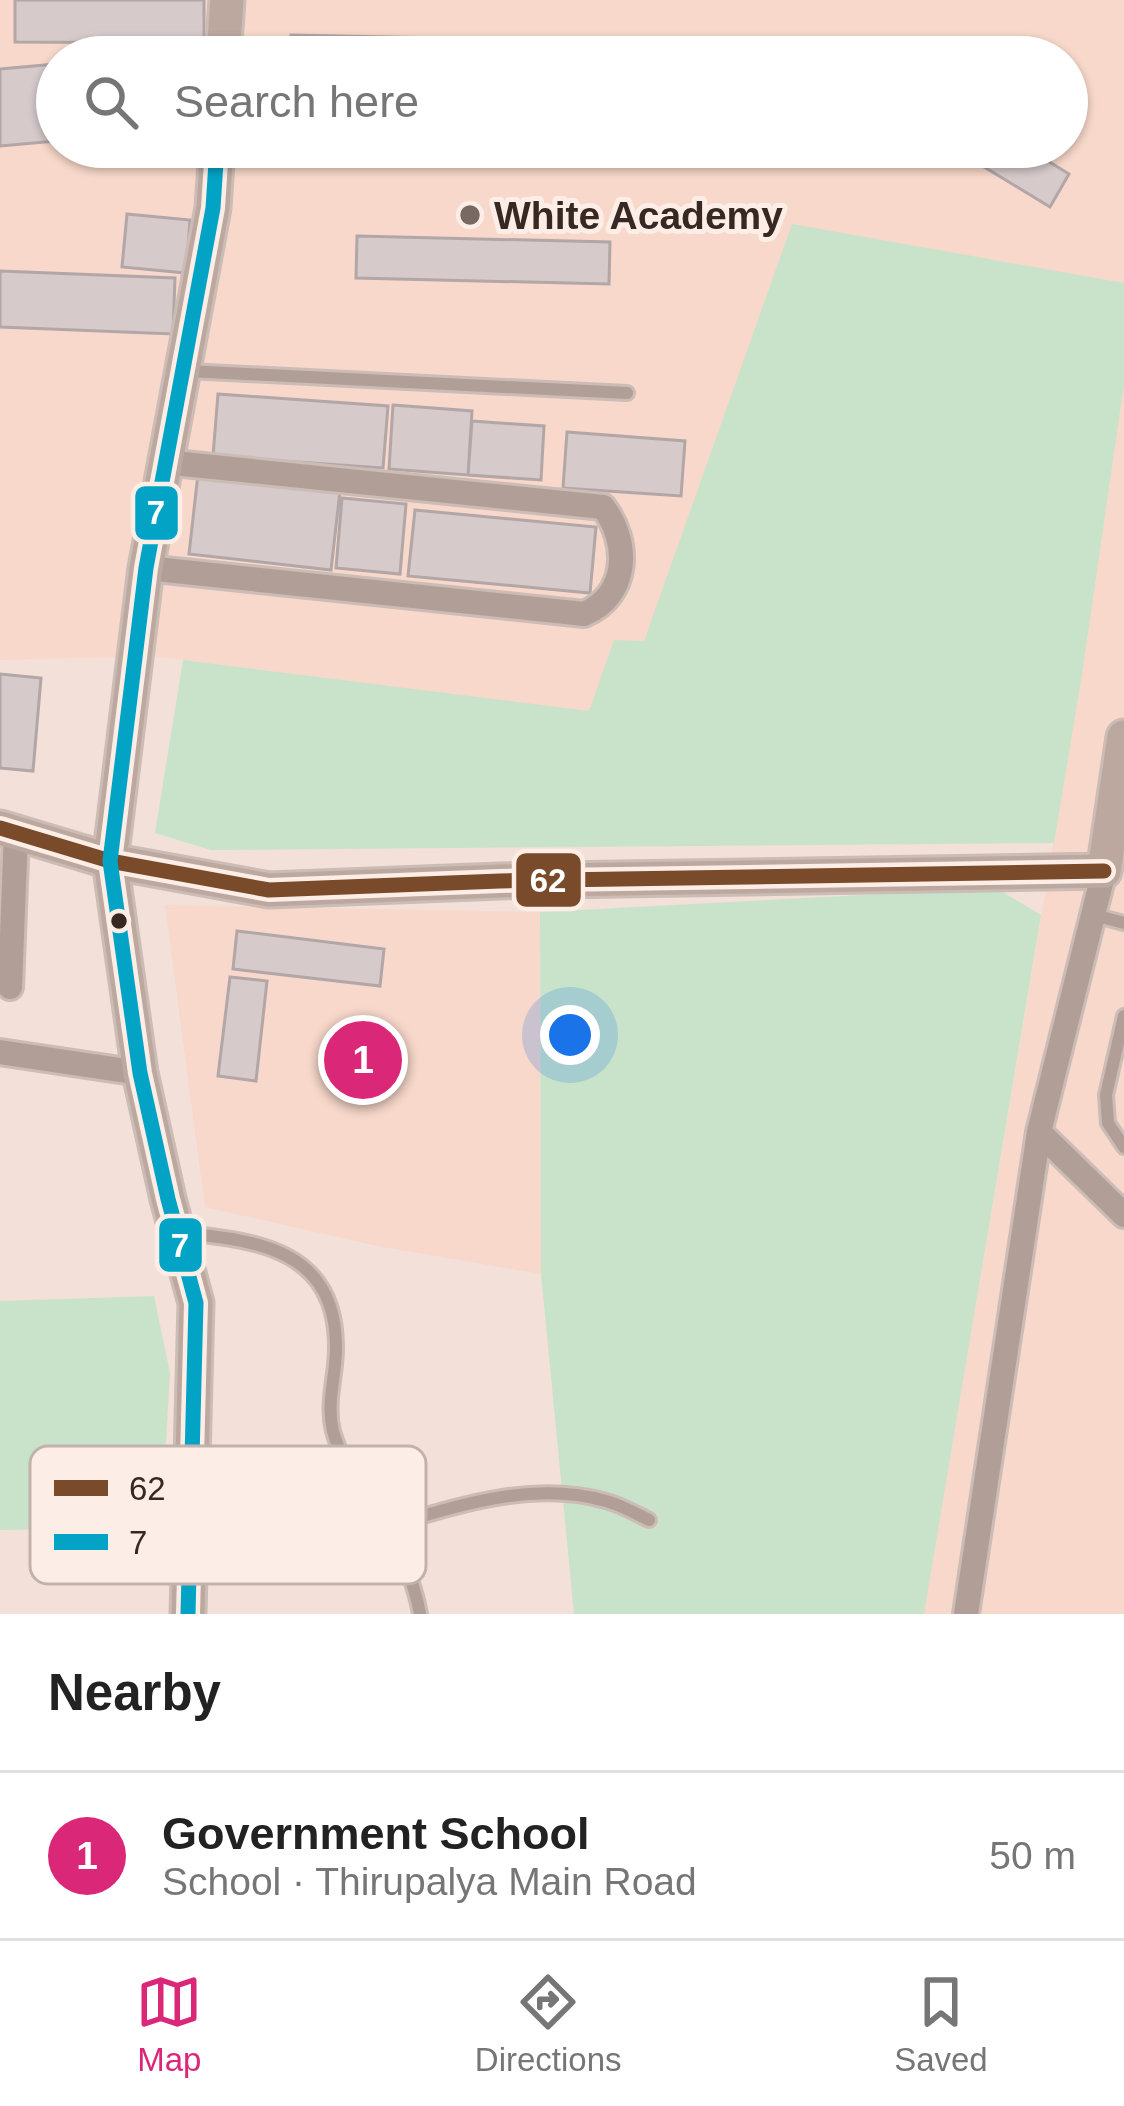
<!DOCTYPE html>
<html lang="en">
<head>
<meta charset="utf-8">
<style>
  body { margin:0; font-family:Arial,sans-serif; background:#f2f2f2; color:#222 }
  .you { position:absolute; left:570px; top:1035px; width:42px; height:42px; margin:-30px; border:9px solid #fff; border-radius:50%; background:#1a73e8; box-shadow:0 0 0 18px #1a73e833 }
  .badge { display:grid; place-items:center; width:78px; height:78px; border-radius:50%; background:#db2777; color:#fff; font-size:39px; font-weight:700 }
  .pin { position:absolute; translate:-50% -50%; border:6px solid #fff; box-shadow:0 3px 12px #0006 }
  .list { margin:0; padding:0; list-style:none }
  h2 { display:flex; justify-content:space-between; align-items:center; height:156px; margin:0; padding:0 48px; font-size:51px }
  h2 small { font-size:39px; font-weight:400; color:#767676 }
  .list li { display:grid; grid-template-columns:78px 1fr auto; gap:36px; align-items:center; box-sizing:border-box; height:168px; padding:0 48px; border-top:3px solid #e0e0e0 }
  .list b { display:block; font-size:45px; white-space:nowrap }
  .list p { margin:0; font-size:39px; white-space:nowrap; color:#767676 }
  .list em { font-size:39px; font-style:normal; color:#767676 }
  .icon { flex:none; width:66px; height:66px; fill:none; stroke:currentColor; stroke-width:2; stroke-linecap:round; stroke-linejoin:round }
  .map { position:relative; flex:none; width:1124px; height:1614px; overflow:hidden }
  .search { position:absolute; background:#fff; box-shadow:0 3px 9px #0004; left:36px; right:36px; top:36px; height:132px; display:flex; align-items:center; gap:30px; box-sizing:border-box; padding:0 42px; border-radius:66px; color:#767676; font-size:45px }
  .sheet { height:324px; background:#fff }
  nav { display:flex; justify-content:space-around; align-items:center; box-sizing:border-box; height:168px; border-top:3px solid #e0e0e0; background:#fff; font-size:33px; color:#767676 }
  nav a { display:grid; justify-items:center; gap:6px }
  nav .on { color:#db2777 }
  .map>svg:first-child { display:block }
  .built { fill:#f7d8ca; fill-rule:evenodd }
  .green { fill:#c9e3ca }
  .building { fill:#d6cacb; stroke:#b2a6a7; stroke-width:3 }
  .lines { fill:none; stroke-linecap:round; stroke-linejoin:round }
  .lane-casing { stroke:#cbbcb6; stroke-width:18 }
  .street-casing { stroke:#cbbcb6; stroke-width:30 }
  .secondary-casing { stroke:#cbbcb6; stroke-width:39 }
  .lane { stroke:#b19f97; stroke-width:12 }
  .street { stroke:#b19f97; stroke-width:24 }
  .secondary { stroke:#bca89e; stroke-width:33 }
  .bus-1-casing { stroke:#fceee7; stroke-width:24 }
  .bus-2-casing { stroke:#fceee7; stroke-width:24 }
  .bus-1 { stroke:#7a4b2a; stroke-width:15 }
  .bus-2 { stroke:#03a3c5; stroke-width:15 }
  .poi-dot { fill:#786962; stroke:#fceee7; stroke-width:4.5 }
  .bus-dot { fill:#362923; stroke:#fceee7; stroke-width:4.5 }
  .labels { text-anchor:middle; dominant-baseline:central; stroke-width:10; stroke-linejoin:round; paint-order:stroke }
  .poi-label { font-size:39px; font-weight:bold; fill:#362923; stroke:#fceee7; text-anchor:start }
  .key { fill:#fceee7; stroke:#c1b3ac; stroke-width:3 }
  .key-label { font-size:33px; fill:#362923 }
  .line-badge { stroke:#fceee7; stroke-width:4.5 }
  .badge-label { font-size:33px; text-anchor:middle; font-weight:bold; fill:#fff }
</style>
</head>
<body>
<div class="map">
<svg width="1124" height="1614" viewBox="0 0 1124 1614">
  <rect width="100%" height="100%" fill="#f3e0d8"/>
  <path class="built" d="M0,0H1124V1614H924L1082,674L589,712L152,656L0,660ZM57,57H1067V147H57Z
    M165,905L540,912L541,1274L377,1246L205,1207Z"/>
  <path class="green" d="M792,224L1124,283V384L1082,674L1054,843L211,850L155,833L183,660L589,711L614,640L644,641Z
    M996,888L1041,915L924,1614H574L541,1274L540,912Z
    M154,1296L170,1373L161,1527L0,1530V1301Z"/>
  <path class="building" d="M15,0H204V43L15,42Z
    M291,35L487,39L486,57H291Z
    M57,64V141L0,146V69Z
    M971,147H1025L1069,174L1050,207L966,156Z
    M127,214L190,220L186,273L122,267Z
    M357,236L610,242L609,284L356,278Z
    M0,271L175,278L173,334L0,327Z
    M218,394L388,406L383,468L213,456Z
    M393,405L472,411L468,475L389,469Z
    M472,421L544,426L541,480L468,475Z
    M567,432L685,441L681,496L563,488Z
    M198,474L340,491L331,570L189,554Z
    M342,498L406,504L400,574L336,568Z
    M415,510L596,527L590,593L408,576Z
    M0,674L41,678L33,771L0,768Z
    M237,931L384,949L380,986L233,969Z
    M230,977L267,981L256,1081L218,1076Z"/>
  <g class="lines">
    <defs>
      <path id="lane" d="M188,371L627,393
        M1094,915L1124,923
        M1124,1016L1106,1095L1108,1123L1124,1147
        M181,1233C260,1240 337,1251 336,1349C336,1376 326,1403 333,1431C341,1462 362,1486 378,1512C396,1542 414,1579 420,1614
        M386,1527C457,1506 532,1480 606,1501C621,1505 635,1513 649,1520"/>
      <path id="street" d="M146,568L584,614C629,595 630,542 603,507L164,462
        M10,987L16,833
        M0,1052L140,1073
        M1039,1132L1124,1215
        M966,1614L1039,1132L1104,871"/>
      <path id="secondary" d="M223,57L227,0
        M0,828L110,861L269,890L500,881L1104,871L1124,737
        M188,1614L196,1303L168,1199L140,1073L110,861L146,568L213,208L217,147"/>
    </defs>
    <use href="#lane" class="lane-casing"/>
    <use href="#street" class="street-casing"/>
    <use href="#secondary" class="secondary-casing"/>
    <use href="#lane" class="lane"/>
    <use href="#street" class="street"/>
    <use href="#secondary" class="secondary"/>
    <defs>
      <path id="bus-1" d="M0,828L110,861L269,890L500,881L1104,871"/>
      <path id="bus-2" d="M188,1614L196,1303L168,1199L140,1073L110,861L146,568L213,208L217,147"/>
    </defs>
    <use href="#bus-1" class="bus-1-casing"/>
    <use href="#bus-2" class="bus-2-casing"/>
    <use href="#bus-1" class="bus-1"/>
    <use href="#bus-2" class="bus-2"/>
  </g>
  <circle class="poi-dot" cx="470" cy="215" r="12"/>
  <circle class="bus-dot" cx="119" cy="921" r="10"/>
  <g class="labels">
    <g class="poi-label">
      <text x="494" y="215">White Academy</text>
    </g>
  </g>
  <rect x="30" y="1446" width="396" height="138" rx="18" class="key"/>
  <rect x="54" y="1480" width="54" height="16" fill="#7a4b2a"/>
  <rect x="54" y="1534" width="54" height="16" fill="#03a3c5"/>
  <g class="key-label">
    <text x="129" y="1500">62</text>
    <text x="129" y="1554">7</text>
  </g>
  <g class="line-badge">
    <rect x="133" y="484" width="47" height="58" rx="12" fill="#03a3c5"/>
    <rect x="514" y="851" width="69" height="58" rx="12" fill="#7a4b2a"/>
    <rect x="157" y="1216" width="47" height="58" rx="12" fill="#03a3c5"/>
  </g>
  <g class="badge-label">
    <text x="156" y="524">7</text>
    <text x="548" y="892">62</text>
    <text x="180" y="1257">7</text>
  </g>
</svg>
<div class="you"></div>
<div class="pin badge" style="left:363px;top:1060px">1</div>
<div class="search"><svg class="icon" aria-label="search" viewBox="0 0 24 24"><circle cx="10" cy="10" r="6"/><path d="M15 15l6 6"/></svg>Search here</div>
</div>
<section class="sheet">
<h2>Nearby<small></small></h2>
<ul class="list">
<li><span class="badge">1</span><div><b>Government School</b><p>School · Thirupalya Main Road</p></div><em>50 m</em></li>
</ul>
</section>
<nav>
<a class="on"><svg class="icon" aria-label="map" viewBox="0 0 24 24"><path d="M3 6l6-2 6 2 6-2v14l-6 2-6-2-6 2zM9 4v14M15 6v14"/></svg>Map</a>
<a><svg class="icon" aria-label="directions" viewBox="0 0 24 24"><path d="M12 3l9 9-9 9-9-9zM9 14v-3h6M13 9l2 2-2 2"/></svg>Directions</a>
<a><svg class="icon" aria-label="saved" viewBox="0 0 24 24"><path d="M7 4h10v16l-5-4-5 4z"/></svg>Saved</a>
</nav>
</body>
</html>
